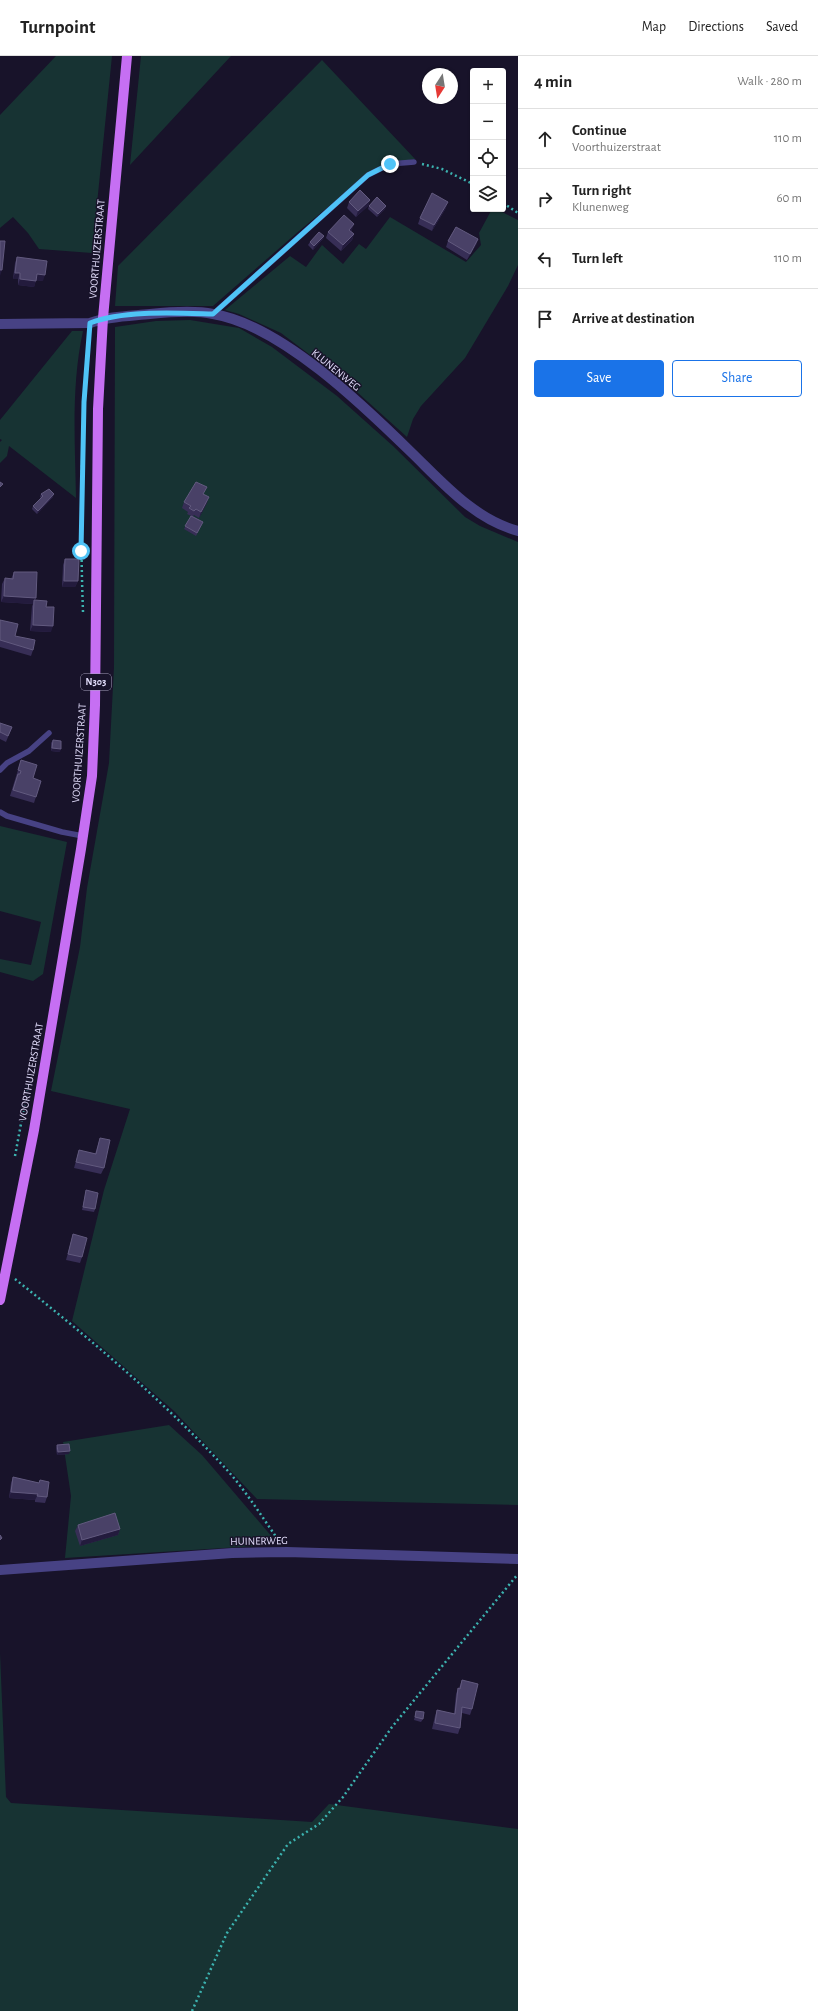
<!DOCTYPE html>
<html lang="en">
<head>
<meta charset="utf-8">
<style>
  body { margin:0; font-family:"Alegreya Sans",sans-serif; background:#f2f2f2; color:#222 }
  .controls { position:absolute; right:12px; top:12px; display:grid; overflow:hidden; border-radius:4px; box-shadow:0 1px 3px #0004 }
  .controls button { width:36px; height:36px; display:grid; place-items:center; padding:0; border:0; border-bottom:1px solid #e0e0e0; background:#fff; color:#222; font:20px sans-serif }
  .compass { position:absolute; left:422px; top:12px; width:36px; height:36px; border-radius:50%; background:#fff; box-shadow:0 1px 3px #0004; rotate:192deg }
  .stop { position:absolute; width:12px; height:12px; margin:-9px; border:3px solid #4fc3f7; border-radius:50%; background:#fff }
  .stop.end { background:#4fc3f7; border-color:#fff; box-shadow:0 1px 4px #0008 }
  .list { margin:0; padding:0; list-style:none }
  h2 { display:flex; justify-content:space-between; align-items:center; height:52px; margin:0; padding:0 16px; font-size:17px }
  h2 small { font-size:13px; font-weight:400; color:#767676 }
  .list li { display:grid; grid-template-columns:26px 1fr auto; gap:12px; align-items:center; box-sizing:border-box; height:60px; padding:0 16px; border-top:1px solid #e0e0e0 }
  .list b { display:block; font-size:15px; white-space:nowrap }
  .list p { margin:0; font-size:13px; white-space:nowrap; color:#767676 }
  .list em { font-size:13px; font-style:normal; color:#767676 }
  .actions { display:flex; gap:8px; padding:12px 16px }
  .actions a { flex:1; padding:9px 0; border:1px solid #1a73e8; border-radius:4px; text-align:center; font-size:14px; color:#1a73e8 }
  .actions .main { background:#1a73e8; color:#fff }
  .icon { flex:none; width:22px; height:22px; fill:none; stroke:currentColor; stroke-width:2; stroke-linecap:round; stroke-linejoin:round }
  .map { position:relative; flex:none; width:518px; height:1955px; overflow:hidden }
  header { display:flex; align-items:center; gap:24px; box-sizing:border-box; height:56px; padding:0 20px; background:#fff; border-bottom:1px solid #e0e0e0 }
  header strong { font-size:19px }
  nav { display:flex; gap:22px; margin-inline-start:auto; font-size:14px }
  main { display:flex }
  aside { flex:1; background:#fff }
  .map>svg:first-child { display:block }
  .green { fill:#173333 }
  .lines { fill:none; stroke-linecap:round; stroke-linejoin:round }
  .path { stroke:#3cb3b0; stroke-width:2.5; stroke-dasharray:2 3; stroke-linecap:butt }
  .lane { stroke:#474284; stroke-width:5.5 }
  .street { stroke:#474284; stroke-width:10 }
  .primary { stroke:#c66ff3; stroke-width:10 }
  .wall { fill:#372e56 }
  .shaded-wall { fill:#231b3d }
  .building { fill:#494167; stroke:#625a7f }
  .route { stroke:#4fc3f7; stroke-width:5 }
  .labels { text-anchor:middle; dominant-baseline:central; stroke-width:3; stroke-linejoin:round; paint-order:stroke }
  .shield { fill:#18132a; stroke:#a6a1bd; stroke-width:1 }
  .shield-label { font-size:10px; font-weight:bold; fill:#e3defc }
  .street-label { font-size:11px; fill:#e3defc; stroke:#18132a }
</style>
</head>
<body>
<header>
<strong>Turnpoint</strong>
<nav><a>Map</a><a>Directions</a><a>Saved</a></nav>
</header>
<main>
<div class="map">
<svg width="518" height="1955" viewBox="0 0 518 1955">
  <rect width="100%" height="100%" fill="#18132a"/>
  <path class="green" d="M56,0H112L92,197L39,193L28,177L13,161L0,172V59Z
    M141,0H231L130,109Z
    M322,4L415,103L391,107L367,119L299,175L213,250H115L118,210Z
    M492,153H496L518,164V209L508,230L465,302L421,350L413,363L407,381L347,327L281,277L239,258L225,254L290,200L306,211L322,189L343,208L359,188L366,193L390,161L466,206L481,189L479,177Z
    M190,264L239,272L272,291L337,340L393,390L465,461L480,470L518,486V1449L257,1443L174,1355L72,1265L104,1134L130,1053L51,1035L80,891L87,832L109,707L114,611L115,271L156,265Z
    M72,275H83C71,330 75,386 76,442L9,390L7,400L0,407V386L2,384L0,383V364Z
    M0,770L67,786L43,918L33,925L0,916V903L31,909L41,866L0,855Z
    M169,1369L202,1399L273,1482V1485L270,1489L65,1502L71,1440L63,1386Z
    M0,1597L6,1741L11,1747L312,1766L329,1748L518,1773V1955H0Z"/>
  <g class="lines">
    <path class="path" d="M422,108L442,113L473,128
      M503,147L518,157
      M83,556C80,474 81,391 87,309
      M15,1100L28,1030
      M15,1223C89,1282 163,1344 227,1414C246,1435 262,1461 279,1485
      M192,1955L227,1877L288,1788L319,1768L343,1741L392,1671L518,1518"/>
    <path class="lane" d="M213,258L368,119L390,108L414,106
      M0,714L7,707L29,695L49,677
      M0,756L7,760L62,776L83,780"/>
    <path class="street" d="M0,268L90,267C109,260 130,260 150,258C170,256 194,254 213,258C281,269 364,350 412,397C443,427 474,463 518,475
      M0,1514L232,1497L287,1496L518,1503"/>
    <path class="primary" d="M0,1244L34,1074L81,793L92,720L95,649L98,353L103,262L127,0"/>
  </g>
  <path class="wall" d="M370,144L368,150L356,161L347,152L349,146Z
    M369,150H386L385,153L377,161L368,153Z
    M446,152L432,175L418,168L420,162Z
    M352,174L351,175L354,178L352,184L341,195L326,182L328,176Z
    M324,180L323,183L313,194L308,189L310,186Z
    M478,183L476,189L467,204L446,191L448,185Z
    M17,201L43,225L36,224L34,231L18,229V223H13L15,207Z
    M41,438L53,441L37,458L32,453L33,450L41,442L40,441Z
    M204,438L207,447L199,462L194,459L193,460L203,466L196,480L184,473L191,460L187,458L188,456L182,452L184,446Z
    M65,503L78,525L75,531H62L63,509Z
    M14,516L36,542L35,544L46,551L51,576L30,575L32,550L33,548L1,546L2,528L5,522L11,523Z
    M0,564L15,580L33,594L31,600L0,591Z
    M0,667L12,671L6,686L0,683Z
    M53,684L60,696L51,695V687Z
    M21,704L33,722L41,725L34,747L10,740Z
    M100,1082L104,1112L101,1118L74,1112L79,1094L95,1098Z
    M86,1134L95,1153L94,1156L82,1154Z
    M73,1178L82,1201L80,1207L66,1204Z
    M57,1389L69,1398L57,1399L56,1392Z
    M13,1421L39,1427L40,1424L47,1441L45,1447L35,1446V1444L9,1442L11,1427Z
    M78,1469L120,1473L118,1479L80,1490L75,1475Z
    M462,1624L472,1653L470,1659L462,1657L460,1672L458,1678L432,1673L435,1660L437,1654L454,1658L456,1638L458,1632H459Z
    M416,1655L423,1663L421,1666L414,1664Z"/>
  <path class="shaded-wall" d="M370,144L368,150L356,161L358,155Z
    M448,146L446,152L432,175L434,169Z
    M386,150L385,153L377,161L378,158Z
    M354,168L352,174L347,180L349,174Z
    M354,178L352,184L341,195L343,189Z
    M324,180L323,183L313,194L314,190Z
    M478,183L476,189L467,204L470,198Z
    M0,214H2L0,220Z
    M15,217H20L18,223H13Z
    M37,218L45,219L43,225L34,224Z
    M20,223L36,225L34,231L18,229Z
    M54,438L53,441L37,458L38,455Z
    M209,441L207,447L199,462L201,456Z
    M64,525H78L75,531H62Z
    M4,540L36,542L34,547V544L33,548L1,546Z
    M33,569L53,570L51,576L30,575Z
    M52,692L61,693L60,696L51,695Z
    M70,1395L69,1398L57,1399L58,1396Z
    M11,1436L38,1438L35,1444L9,1442Z
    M120,1473L118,1479L80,1490L82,1484Z"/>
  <path class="building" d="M360,134L370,144L358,155L349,146Z
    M432,137L448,146L434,169L420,162Z
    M377,141L386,150L378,158L369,150Z
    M344,159L354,168L349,174L354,178L343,189L328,176Z
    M456,171L478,183L470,198L448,185Z
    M319,176L324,180L314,190L310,186Z
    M0,185H5L2,214H0Z
    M17,201L47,205L45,219L37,218L36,225L20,223V217H15Z
    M0,426L3,428L0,431Z
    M196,426L207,431L203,438L209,441L201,456L196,453L194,455L189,452L191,450L184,446Z
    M49,433L54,438L38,455L33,450L43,440L41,438Z
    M191,460L203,466L197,477L185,470Z
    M65,503H79L78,525H64Z
    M14,516H37L36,542L4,540L5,522L13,523Z
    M34,544L47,545L46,551H54L53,570L33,569Z
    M0,564L18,568L15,580L35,584L33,594L0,584Z
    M0,667L12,671L8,680L0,676Z
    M53,684L61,685V693L52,692Z
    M21,704L37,709L33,722L41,725L36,741L13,734L18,718H20L21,715L18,714Z
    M100,1082L110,1084L104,1112L76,1106L79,1094L96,1098Z
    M86,1134L98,1137L95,1153L83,1151Z
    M73,1178L87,1182L82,1201L68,1198Z
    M69,1388L70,1395L58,1396L57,1389Z
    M13,1421L39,1427L40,1424L49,1426L47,1441L37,1440L38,1438L11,1436Z
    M115,1457L120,1473L82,1484L78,1469Z
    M0,1479L2,1482L0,1484Z
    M462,1624L478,1628L472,1653L462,1651L460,1672L435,1667L437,1654L455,1658L458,1632L460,1633Z
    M416,1655L424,1656L423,1663L415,1661Z"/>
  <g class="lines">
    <path class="route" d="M81,495L84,346L90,267C124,254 176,257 213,258L368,119L390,108"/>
  </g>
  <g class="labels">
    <rect class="shield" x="81" y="618" width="30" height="16" rx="3"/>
    <g class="shield-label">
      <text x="96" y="626">N303</text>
    </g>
    <g class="street-label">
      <text transform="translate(97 193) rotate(-85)">VOORTHUIZERSTRAAT</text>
      <text transform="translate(336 314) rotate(39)">KLUNENWEG</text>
      <text transform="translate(79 697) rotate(-86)">VOORTHUIZERSTRAAT</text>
      <text transform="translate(31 1016) rotate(-80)">VOORTHUIZERSTRAAT</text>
      <text transform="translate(259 1485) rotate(-1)">HUINERWEG</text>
    </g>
  </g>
</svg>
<div class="controls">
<button>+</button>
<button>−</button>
<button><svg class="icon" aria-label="locate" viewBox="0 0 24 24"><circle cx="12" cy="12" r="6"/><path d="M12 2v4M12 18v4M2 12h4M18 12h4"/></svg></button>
<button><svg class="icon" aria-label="layers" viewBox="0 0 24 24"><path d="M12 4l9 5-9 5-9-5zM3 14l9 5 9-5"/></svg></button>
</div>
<svg class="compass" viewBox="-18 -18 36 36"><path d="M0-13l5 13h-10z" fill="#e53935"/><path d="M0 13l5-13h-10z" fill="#767676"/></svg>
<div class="stop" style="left:81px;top:495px"></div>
<div class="stop end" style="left:390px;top:108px"></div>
</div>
<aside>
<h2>4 min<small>Walk · 280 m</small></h2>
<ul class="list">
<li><svg class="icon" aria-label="ahead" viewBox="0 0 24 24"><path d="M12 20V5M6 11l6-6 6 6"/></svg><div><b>Continue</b><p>Voorthuizerstraat</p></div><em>110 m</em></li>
<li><svg class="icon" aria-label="right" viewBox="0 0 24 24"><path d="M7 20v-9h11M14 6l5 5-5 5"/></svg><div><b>Turn right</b><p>Klunenweg</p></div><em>60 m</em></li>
<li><svg class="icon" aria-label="left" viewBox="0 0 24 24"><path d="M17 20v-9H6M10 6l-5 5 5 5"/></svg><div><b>Turn left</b></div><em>110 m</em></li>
<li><svg class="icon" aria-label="arrive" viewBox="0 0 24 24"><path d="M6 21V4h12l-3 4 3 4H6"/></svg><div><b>Arrive at destination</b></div></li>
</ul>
<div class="actions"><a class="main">Save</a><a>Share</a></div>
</aside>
</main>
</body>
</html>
